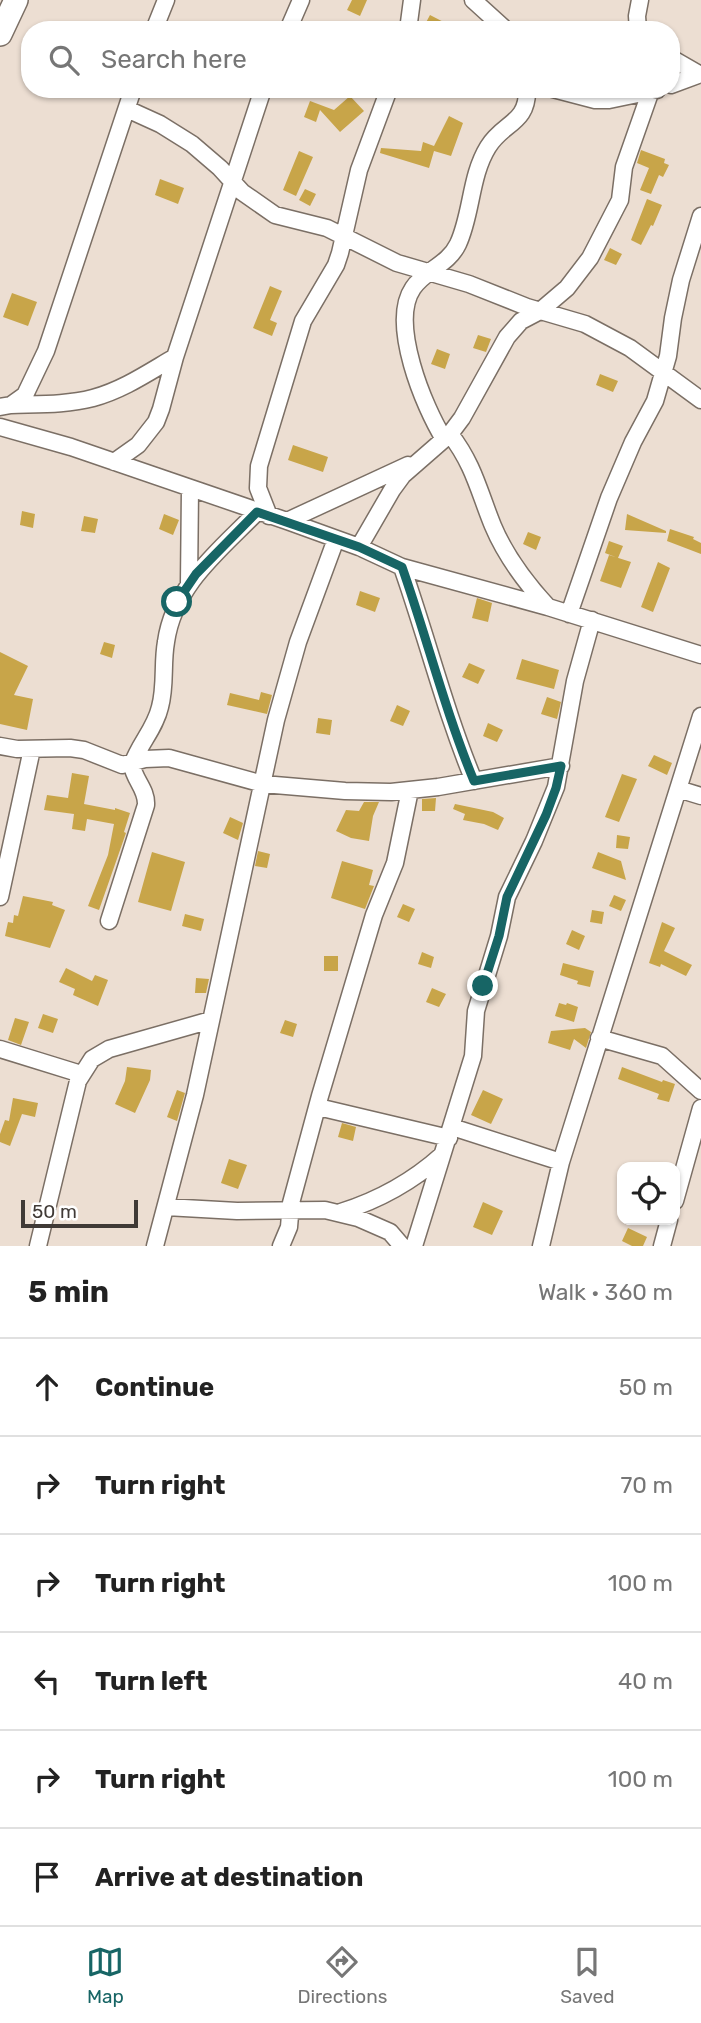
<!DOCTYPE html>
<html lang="en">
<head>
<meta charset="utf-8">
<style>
  body { margin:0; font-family:Rubik,sans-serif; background:#f6f6f6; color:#222 }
  .controls { position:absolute; right:21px; bottom:21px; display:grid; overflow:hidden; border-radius:14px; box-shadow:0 2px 5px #0004 }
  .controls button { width:63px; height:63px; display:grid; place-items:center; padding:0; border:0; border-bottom:2px solid #e0e0e0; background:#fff; color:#222; font:35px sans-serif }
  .scale { position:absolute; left:21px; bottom:18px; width:117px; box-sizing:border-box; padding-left:7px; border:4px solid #403a36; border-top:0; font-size:19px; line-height:24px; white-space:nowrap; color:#403a36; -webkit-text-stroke:5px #fff; paint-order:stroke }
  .stop { position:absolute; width:21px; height:21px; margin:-16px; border:5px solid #176565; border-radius:50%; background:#fff }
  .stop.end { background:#176565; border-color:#fff; box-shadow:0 2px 7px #0008 }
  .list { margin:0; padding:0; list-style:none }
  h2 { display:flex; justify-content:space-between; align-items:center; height:91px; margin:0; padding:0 28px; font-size:30px }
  h2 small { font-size:23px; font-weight:400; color:#767676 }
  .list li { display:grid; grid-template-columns:46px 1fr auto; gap:21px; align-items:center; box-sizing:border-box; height:98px; padding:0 28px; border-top:2px solid #e0e0e0 }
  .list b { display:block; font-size:26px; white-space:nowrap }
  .list em { font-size:23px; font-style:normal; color:#767676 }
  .icon { flex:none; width:38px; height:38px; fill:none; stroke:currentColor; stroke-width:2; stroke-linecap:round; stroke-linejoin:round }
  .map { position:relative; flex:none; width:701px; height:1246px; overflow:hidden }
  .search { position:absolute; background:#fff; box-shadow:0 2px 5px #0004; left:21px; right:21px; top:21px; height:77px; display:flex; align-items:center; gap:18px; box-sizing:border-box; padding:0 24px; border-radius:28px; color:#767676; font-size:26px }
  .sheet { height:679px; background:#fff }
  nav { display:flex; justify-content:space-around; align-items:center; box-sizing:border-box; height:98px; border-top:2px solid #e0e0e0; background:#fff; font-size:19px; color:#767676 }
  nav a { display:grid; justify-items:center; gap:4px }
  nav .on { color:#176565 }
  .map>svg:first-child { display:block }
  .building { fill:#c8a549 }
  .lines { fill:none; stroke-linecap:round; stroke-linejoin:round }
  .street-casing { stroke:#7b6f65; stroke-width:19 }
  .secondary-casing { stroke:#7b6f65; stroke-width:26 }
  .street { stroke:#fff; stroke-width:16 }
  .secondary { stroke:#fff; stroke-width:23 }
  .route { stroke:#176565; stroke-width:9 }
</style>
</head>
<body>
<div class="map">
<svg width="701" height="1246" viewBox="0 0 701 1246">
  <rect width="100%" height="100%" fill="#ecded2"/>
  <path class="building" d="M352,0H367L360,16L347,10Z
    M430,15L459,30H422Z
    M350,96L364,111L340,132L320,110L316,122L304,117L310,101L334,110Z
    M449,116L463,123L451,156L434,151L429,168L380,153L381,148L421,151L423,142L434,146Z
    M641,150L665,159L664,163L669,165L663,177L659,175L651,194L640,190L649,168L637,163Z
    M299,151L313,157L296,196L283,190Z
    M160,179L184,188L178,204L155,195Z
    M305,189L316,194L310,206L299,200Z
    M647,199L662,205L653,226L651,225L641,245L631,240Z
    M610,248L622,254L616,265L604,260Z
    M270,286L282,291L270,320L277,323L272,336L253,328Z
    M12,293L37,302L28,326L3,317Z
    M478,335L491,339L486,352L473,348Z
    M437,349L450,354L445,369L431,364Z
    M600,374L618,381L613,392L596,385Z
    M293,445L328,457L323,472L288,460Z
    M22,511L35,514L33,528L20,525Z
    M164,514L179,520L173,535L159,529Z
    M627,514L666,531V533L625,530Z
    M84,516L98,519L95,533L81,531Z
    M670,529L694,537L693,539L701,543V554L667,541Z
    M528,532L541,537L536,550L523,544Z
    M609,541L623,546L618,558L605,553Z
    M609,555L631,562L621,588L600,581Z
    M658,562L670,568L653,612L641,607Z
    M360,591L380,598L375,612L356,605Z
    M477,598L492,603L488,622L472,618Z
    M104,642L115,645L112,658L100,654Z
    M0,652L28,666L14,695L33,699L27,730L0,724Z
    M522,659L559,670L554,689L516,679Z
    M469,663L485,670L478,684L462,677Z
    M261,692L272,695L267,714L227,705L230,693L259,700Z
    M547,697L561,702L557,719L541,714Z
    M397,705L410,711L403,726L390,721Z
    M318,718L332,720L330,735L316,733Z
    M488,723L503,730L497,742L483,736Z
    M654,755L672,763L667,775L648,766Z
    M72,773L89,776L84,804L115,810V808L130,813L124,832L126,833L99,910L88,906L108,855L114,824L87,819L85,831L72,829L74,814L44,810L47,795L68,798Z
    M622,774L637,779L619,822L605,817Z
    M436,798L435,811H422V799Z
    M364,802H379L373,816L369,841L351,838L336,831L346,810L359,811Z
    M455,804L493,812L504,818L498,830L484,824L463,820L465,814L453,809Z
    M230,817L243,823L238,840L223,833Z
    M617,835L630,837L628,849L616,848Z
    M258,851L270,854L267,868L255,866Z
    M152,852L185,862L171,911L138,902Z
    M598,852L621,861L626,880L592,868Z
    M342,861L373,870L369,885L374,886L365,909L331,898Z
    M614,895L626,900L621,911L609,906Z
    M23,896L53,902L52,905L65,910L50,948L5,936L8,922L13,923L14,915L18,916Z
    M403,904L415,909L409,922L397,917Z
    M592,910L604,912L602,924L590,922Z
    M185,914L204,919L201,931L182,926Z
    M662,922L675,928L664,951L692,965L686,976L661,964L660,967L649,963Z
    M572,930L585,936L579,950L566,944Z
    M422,952L434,957L431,968L418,964Z
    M324,956H338V971H324Z
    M563,963L594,971L590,987L577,984L578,981L560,975Z
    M66,968L92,981L95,975L108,980L98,1006L73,995L75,989L59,982Z
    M196,978L209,979L206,993H195Z
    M432,988L446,994L439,1007L426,1002Z
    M559,1003L566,1005L567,1003L578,1007L574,1022L555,1016Z
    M43,1014L58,1019L53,1033L38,1028Z
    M15,1018L29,1022L21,1045L8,1040Z
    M285,1020L297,1024L293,1037L280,1033Z
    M585,1028L591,1032L586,1048L574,1039L570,1050L548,1043L551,1031Z
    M127,1067L151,1070L150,1080L135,1113L115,1104L125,1081Z
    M622,1067L662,1082L663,1080L675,1084L669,1102L657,1099L659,1094L618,1079Z
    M177,1090L185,1093L177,1121L167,1117Z
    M483,1090L503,1099L491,1124L471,1115Z
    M13,1098L38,1103L35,1117L22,1114L10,1146L0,1142V1134L5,1120L9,1121Z
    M342,1123L356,1127L353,1141L338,1137Z
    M229,1159L247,1165L238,1189L221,1183Z
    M483,1202L503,1211L492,1235L473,1227Z
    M628,1228L647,1237L643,1246H632L622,1241Z"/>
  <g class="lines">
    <defs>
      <path id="street" d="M473,0L506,30
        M154,30L166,0
        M288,30L301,0
        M408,30L412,0
        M638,30L637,16L640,0
        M671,58L699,74
        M671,85L701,74
        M553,89L595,100H609L657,90
        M127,109L160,124L192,144L220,168L242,192L275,215L327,228L397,263L469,284L527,307L585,324L630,348L701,400
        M11,405C38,404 66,405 93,398C123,390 149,372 175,357
        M0,407L11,405L25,395L46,351L133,89
        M0,427L71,447L287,521L359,547L402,567L548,607L701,655
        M450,434C474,465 479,492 493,526C506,557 526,583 548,607
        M444,439C424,407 389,323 413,288C425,270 448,265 458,244C472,214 470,176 488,147C503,122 528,124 527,89
        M114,462L138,445L156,422L161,409L175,357L263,89
        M269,516L258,488L259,466L303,321L336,265L340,253L359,170L389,89
        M287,521L408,465
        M359,547L392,490L403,475L450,434L462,418L507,337L521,321L540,311L567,288L590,258L620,200L624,167L650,93
        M402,567C427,638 445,711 474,781
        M189,583L190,489
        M569,614L609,498L633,442L655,401L668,356L673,318L681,280L701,216
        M0,746L17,749L70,748L84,750L122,765L145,759L169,758L263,784L345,791L391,792L438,787L561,766
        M678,789L701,796
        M0,897L32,749
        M109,921L146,805C147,789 134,780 132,765C139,744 155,729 160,707C166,685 162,664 166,642C174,585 219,551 257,512
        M599,1038L662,1056L701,1091
        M0,1049L81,1074
        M318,1107L449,1138
        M452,1127L561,1162
        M675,1201L701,1108
        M166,1207L237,1211L325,1210L358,1218L390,1232L402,1246
        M341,1212C379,1200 412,1182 442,1155
        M38,1246L78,1081L92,1059L109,1049L211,1020
        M155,1246L195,1095L276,720L298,642L336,539
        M281,1246L289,1227L291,1203L320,1096L374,915L395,863L410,790
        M414,1246L473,1056L476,1011L499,936L507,897L534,841L556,787L575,681L592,620
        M541,1246L561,1162L701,716
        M662,1246L669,1220"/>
      <path id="secondary" d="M0,34L16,0"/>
    </defs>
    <use href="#street" class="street-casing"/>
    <use href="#secondary" class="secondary-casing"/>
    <use href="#street" class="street"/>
    <use href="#secondary" class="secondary"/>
  </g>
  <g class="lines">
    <path class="route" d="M177,602L196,574L257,512L359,547L402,567C427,638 445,711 474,781L561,766L556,788L546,815L507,897L499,936L483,986"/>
  </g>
</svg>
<div class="controls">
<button><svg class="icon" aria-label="locate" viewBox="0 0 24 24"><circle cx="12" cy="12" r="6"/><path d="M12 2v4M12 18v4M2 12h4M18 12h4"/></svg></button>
</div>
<div class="scale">50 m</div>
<div class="stop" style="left:177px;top:602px"></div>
<div class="stop end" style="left:483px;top:986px"></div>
<div class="search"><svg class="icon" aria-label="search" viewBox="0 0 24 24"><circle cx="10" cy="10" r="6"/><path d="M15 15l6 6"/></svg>Search here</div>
</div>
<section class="sheet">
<h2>5 min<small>Walk · 360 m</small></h2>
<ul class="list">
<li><svg class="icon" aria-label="ahead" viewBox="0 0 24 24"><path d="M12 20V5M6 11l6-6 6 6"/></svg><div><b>Continue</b></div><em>50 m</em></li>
<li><svg class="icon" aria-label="right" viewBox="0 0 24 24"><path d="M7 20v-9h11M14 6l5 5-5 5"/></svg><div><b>Turn right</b></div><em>70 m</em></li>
<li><svg class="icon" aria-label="right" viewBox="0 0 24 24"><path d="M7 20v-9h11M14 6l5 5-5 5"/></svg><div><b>Turn right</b></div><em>100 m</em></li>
<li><svg class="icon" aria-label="left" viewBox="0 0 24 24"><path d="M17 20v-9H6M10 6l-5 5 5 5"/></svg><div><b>Turn left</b></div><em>40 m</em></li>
<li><svg class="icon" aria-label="right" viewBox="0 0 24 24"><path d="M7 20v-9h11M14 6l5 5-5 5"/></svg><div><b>Turn right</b></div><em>100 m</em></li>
<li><svg class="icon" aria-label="arrive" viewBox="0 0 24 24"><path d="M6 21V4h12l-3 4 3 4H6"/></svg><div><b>Arrive at destination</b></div></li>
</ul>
</section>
<nav>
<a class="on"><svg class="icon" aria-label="map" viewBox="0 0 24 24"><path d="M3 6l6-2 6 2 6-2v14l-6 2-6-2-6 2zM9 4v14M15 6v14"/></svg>Map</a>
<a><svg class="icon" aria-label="directions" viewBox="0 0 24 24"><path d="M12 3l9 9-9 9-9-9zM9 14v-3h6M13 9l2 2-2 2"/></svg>Directions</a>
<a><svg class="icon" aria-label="saved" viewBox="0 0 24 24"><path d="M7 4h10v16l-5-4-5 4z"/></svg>Saved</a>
</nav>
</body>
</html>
